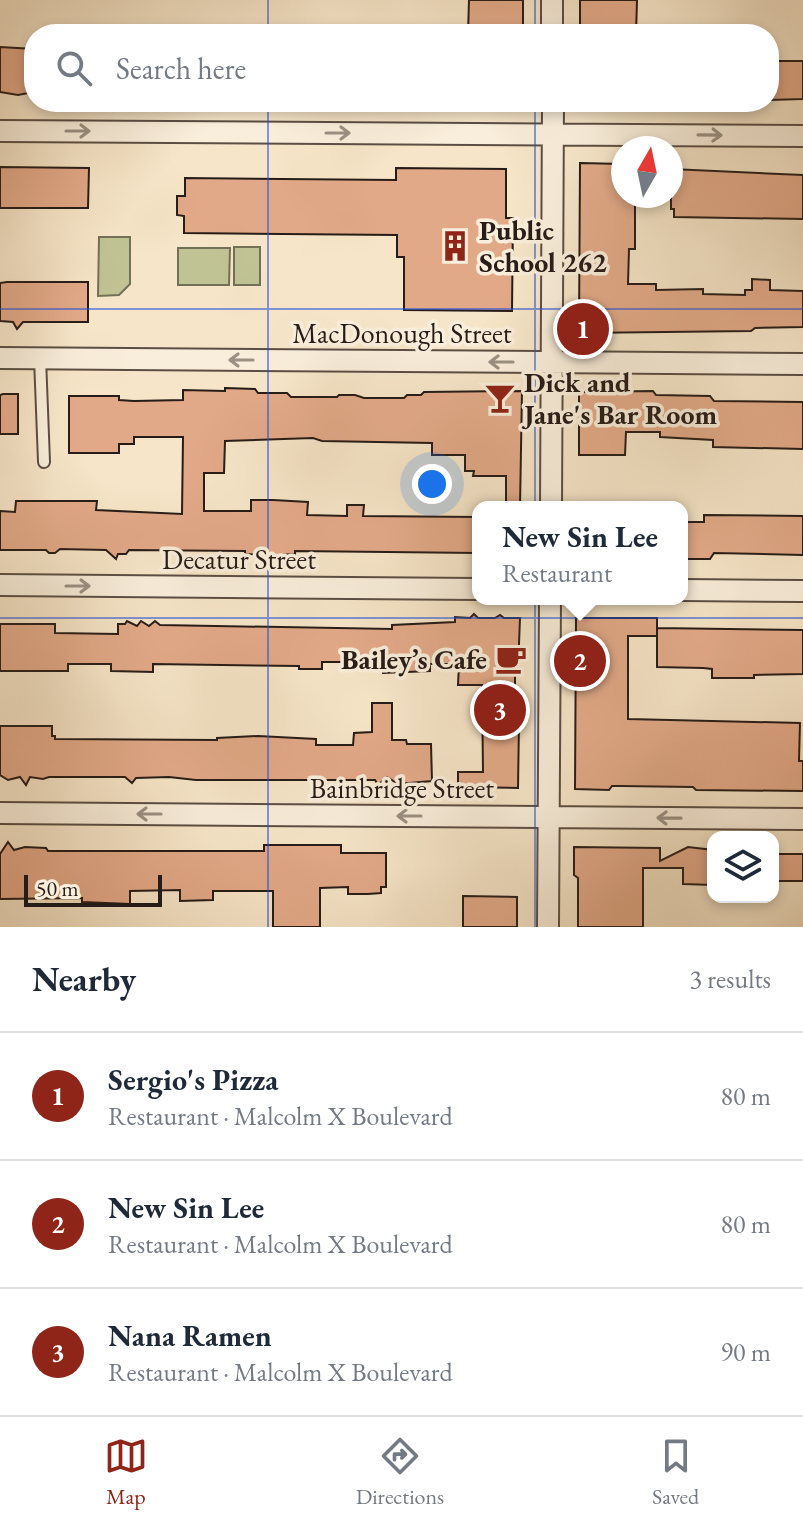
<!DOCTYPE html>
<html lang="en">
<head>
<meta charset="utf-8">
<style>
  body { margin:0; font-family:"EB Garamond",serif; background:#f6f6f7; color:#1f2937 }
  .controls { position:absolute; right:24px; bottom:24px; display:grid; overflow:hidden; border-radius:16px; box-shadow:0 4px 12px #0003 }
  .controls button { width:72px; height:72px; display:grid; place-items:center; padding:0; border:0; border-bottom:2px solid #e0e1e3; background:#fff; color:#1f2937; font:40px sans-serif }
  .compass { position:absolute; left:611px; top:136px; width:72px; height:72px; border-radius:50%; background:#fff; box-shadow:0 4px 12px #0003; rotate:9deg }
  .scale { position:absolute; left:24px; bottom:20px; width:138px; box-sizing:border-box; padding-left:8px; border:4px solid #271c17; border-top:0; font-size:22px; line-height:28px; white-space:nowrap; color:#271c17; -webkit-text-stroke:6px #f9eedb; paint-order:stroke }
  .you { position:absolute; left:432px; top:484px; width:28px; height:28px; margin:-20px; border:6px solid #fff; border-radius:50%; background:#1a73e8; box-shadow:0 0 0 12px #1a73e833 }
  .badge { display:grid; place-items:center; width:52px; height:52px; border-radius:50%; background:#8f2418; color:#fff; font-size:26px; font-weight:700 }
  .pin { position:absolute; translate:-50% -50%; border:4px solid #fff; box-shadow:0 2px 8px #0006 }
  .popup { position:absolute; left:472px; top:501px; width:216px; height:104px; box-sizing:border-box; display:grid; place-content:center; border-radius:16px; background:#fff; filter:drop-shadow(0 2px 6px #0005); font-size:26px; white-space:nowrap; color:#747a83 }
  .popup b { font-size:30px; color:#1f2937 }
  .popup::after { content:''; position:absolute; left:50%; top:100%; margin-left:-16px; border:16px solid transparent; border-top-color:#fff }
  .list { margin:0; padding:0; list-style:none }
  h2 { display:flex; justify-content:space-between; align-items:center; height:104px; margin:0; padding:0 32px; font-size:34px }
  h2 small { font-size:26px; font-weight:400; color:#747a83 }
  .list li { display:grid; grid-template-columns:52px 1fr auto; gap:24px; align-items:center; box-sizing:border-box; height:128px; padding:0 32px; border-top:2px solid #e0e1e3 }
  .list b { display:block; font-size:30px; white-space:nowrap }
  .list p { margin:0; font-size:26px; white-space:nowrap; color:#747a83 }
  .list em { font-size:26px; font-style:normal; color:#747a83 }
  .icon { flex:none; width:44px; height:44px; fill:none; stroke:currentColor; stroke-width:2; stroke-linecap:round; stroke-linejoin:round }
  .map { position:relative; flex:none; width:803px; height:927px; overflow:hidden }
  .search { position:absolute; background:#fff; box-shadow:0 4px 12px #0003; left:24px; right:24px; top:24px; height:88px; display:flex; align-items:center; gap:20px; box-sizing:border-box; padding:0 28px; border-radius:32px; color:#747a83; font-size:30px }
  .sheet { height:488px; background:#fff }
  nav { display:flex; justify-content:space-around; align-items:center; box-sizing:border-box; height:112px; border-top:2px solid #e0e1e3; background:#fff; font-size:22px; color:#747a83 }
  nav a { display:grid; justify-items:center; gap:4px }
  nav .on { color:#8f2418 }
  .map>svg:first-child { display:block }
  .green { fill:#c0c394; stroke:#747056; stroke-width:2 }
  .building { fill:#e2a988; stroke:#271c17; stroke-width:2 }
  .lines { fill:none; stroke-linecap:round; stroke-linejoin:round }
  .service-casing { stroke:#5b4e43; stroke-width:14 }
  .minor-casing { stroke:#5b4e43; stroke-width:24 }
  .service { stroke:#f9eedb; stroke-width:10 }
  .minor { stroke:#f9eedb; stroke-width:20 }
  .oneway { stroke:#9a9083 }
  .grid { fill:none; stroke:#1d4ed8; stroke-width:2; stroke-opacity:0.55 }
  .labels { text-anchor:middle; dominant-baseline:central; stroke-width:7; stroke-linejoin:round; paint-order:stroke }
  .poi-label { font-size:28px; font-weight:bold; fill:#271c17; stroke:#f9eedb; text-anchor:start }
  .street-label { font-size:28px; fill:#271c17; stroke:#f9eedb }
</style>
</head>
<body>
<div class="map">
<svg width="803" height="927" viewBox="0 0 803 927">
  <rect width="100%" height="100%" fill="#f6e5c8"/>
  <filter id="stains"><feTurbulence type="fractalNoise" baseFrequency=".0025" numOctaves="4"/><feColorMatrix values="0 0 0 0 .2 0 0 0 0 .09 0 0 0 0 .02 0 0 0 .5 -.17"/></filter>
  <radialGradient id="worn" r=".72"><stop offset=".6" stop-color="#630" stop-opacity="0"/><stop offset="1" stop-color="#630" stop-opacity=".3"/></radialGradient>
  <path class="green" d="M99,237H130V284L119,295L98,296Z
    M234,247H260V285H234Z
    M178,248H230L229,285H178Z"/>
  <path class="building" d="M469,0H523V34H468Z
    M580,0H637L636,34H580Z
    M0,47L34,49V92L18,95L0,92Z
    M769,61H803V99L769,100Z
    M580,163L623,164V196H635V249H629L628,284H656V290L703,289V294L745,295V290H752V279L770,280V290L803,291V327L755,328L751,331L579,333Z
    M0,167L89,168L88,208H0Z
    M396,168L506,169V218H513L512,311L404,310V257H397V235L184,233V216L177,215V196H185V178L396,180Z
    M671,169L803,175V219L674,217V209H671Z
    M7,282H88V322H23L17,329L13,322L0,321V283Z
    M225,388L255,389L258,393H287L291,397H337L339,395H355L364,398H404L407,395H421L424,392L522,391L520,507H506V476H473L474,471H465V455H432V443L322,441L313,438L225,441L224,473H204V511H251V500H273L308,502L307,515L347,516V505H364L363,516L478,517V553L295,551V554L279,555L245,554V551L129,550L126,554H118L116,559L106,550L60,549L55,553H49L46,550H0V511L15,512L16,501H97L96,510L182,514L183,437H134V444H119V453H69V396H119V400L134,401L183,400V390L225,391Z
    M653,391L656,395L710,396L714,401L803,402V449L713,447V440L660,437V432H626L625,455H579V392Z
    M3,394H18V434H0V395Z
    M704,515L803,516V555L714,553L710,559H682V522H704Z
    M474,614L478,618H495L500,615L504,618H520L518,669L515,670V703H518L519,722L518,788L458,787V772H483L482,685H458L459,664H430V671L383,673V662H322V669H299V666L153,664V672L111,671V664H68V671H0V624H55V633L118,634V624H125L127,621L137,626L141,621L149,626L155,621L160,625L392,629V625L455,622V617L470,618Z
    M576,618H657V636H628V719L800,723L799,761H803V791L696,790L693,787L621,786H612L609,790L575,789Z
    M657,628L803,630V674L754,675V678H712V669L703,668L657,667Z
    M372,703H392V740H406L407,744H431L432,781L398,784L387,777L378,785L375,780H196L169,777L136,778L132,783L125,777H49L43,779L30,777L26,785L20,777L8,780L0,775V726H52V736H55V739L217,740V738L258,736L316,739V745H353L354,733L372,732Z
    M8,842L14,850L25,847L46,848L48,851H264V845H341V853H386V887H381V893L368,894H348V887L320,888V927H273V891H213V900L180,901V890L130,891V904L82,902V898L0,899V854Z
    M574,847L660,848V861L688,847L713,850V885L683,884V868H643V927H578V878L574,875Z
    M773,854H803V881H773Z
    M463,896L517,897V927H463Z"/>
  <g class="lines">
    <defs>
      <path id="service" d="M40,358L44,462"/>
      <path id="minor" d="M552,0V34
        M0,131L803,136
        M0,358L803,364
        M551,507L553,102
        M0,585L478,589
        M682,590L803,591
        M0,813L803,819
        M548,927L550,599"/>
    </defs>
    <use href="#service" class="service-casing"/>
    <use href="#minor" class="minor-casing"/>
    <use href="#service" class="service"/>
    <use href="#minor" class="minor"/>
  </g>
  <defs><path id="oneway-shaft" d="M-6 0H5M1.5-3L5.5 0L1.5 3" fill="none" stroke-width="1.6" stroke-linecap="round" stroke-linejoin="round" transform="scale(2)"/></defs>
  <g class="oneway">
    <use href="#oneway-shaft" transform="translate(78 131)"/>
    <use href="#oneway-shaft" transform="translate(338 133)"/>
    <use href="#oneway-shaft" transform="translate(710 135) rotate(1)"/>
    <use href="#oneway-shaft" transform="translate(241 360) rotate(-180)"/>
    <use href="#oneway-shaft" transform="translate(501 362) rotate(-180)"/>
    <use href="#oneway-shaft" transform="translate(78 586)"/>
    <use href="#oneway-shaft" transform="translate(149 814) rotate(-180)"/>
    <use href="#oneway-shaft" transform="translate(409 816) rotate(-180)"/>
    <use href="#oneway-shaft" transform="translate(669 818) rotate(-179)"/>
  </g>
  <path class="grid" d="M268,0V34M535,0V34M268,102V927M535,102V927M0,309H803M0,618H803"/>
  <defs>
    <symbol id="building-bare" viewBox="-9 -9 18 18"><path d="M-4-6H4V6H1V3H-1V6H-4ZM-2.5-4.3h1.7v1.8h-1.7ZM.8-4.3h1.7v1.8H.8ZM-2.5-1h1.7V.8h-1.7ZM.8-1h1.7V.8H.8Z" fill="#8f2418" stroke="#f9eedb" stroke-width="2.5" paint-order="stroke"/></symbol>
    <symbol id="bar-bare" viewBox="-9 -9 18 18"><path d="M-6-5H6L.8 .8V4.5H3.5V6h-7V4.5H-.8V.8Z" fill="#8f2418" stroke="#f9eedb" stroke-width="2.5" paint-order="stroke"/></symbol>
    <symbol id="cafe-bare" viewBox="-9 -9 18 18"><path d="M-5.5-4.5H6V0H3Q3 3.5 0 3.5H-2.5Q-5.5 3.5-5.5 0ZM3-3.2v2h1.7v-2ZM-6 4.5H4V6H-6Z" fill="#8f2418" stroke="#f9eedb" stroke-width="2.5" paint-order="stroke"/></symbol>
  </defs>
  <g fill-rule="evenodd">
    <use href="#building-bare" x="433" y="224" width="44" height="44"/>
    <use href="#bar-bare" x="478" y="376" width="44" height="44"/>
    <use href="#cafe-bare" x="489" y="637" width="44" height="44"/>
  </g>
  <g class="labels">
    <g class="poi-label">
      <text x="479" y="230">Public<tspan x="479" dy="32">School 262</tspan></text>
      <text x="524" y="382">Dick and<tspan x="524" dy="32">Jane's Bar Room</tspan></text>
      <text x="487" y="659" text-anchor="end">Bailey’s Cafe</text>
    </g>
    <g class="street-label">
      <text x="402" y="333">MacDonough Street</text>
      <text x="239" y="559">Decatur Street</text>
      <text x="402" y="788">Bainbridge Street</text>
    </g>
  </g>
  <rect width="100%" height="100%" filter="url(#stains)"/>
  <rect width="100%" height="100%" fill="url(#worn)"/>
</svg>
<div class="controls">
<button><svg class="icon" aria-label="layers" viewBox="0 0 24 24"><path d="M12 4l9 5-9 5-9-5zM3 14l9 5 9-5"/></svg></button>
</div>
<svg class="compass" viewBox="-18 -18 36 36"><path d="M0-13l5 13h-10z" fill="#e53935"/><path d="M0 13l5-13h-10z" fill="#747a83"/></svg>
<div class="scale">50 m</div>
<div class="you"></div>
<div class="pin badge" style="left:583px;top:329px">1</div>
<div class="pin badge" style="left:580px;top:661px">2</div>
<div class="popup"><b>New Sin Lee</b>Restaurant</div>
<div class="pin badge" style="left:500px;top:710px">3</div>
<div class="search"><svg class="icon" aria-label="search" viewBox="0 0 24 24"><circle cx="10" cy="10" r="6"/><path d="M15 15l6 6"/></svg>Search here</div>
</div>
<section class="sheet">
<h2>Nearby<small>3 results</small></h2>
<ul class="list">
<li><span class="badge">1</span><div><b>Sergio's Pizza</b><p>Restaurant · Malcolm X Boulevard</p></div><em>80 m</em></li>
<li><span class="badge">2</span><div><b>New Sin Lee</b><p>Restaurant · Malcolm X Boulevard</p></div><em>80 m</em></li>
<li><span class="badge">3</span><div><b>Nana Ramen</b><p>Restaurant · Malcolm X Boulevard</p></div><em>90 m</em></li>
</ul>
</section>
<nav>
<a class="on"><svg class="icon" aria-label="map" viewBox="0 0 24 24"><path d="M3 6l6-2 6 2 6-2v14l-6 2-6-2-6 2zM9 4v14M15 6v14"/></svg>Map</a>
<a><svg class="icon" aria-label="directions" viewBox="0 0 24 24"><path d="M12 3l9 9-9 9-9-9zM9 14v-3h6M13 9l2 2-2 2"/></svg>Directions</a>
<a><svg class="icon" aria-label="saved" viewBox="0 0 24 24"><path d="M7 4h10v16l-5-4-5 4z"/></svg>Saved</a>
</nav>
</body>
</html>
